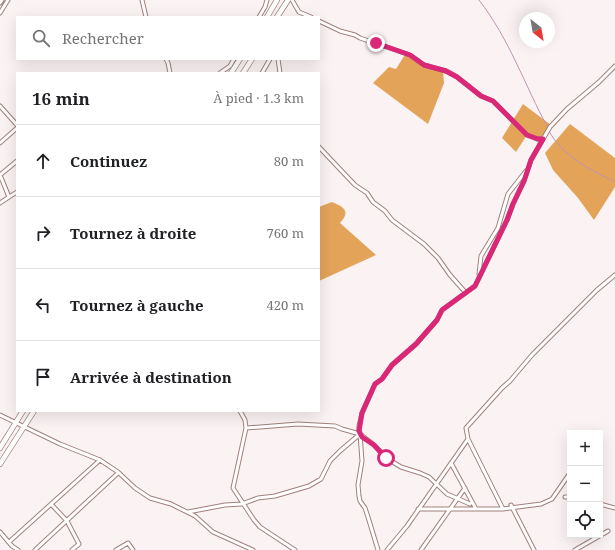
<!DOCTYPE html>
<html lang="fr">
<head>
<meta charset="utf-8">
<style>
  body { margin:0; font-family:"Noto Serif",serif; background:#f2f2f2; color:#202124 }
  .controls { position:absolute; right:12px; bottom:12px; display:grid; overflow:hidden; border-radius:0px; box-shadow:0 4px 16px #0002 }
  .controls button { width:36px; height:36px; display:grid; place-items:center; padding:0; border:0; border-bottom:1px solid #e0e0e0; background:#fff; color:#202124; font:20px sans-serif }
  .compass { position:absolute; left:519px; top:12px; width:36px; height:36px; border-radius:50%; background:#fff; box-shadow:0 4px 16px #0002; rotate:149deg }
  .stop { position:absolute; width:12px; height:12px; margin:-9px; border:3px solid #db2777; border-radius:50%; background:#fff }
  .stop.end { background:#db2777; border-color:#fff; box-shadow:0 1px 4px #0008 }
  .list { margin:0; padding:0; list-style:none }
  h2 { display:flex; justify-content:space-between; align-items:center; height:52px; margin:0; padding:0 16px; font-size:17px }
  h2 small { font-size:13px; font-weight:400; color:#757577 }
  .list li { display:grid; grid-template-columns:26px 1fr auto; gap:12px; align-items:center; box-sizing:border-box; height:72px; padding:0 16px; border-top:1px solid #e0e0e0 }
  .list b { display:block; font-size:15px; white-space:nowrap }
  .list em { font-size:13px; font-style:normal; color:#757577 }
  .icon { flex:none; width:22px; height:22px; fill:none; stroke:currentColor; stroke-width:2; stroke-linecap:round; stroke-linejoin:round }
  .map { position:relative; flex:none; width:615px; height:550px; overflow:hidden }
  .search { position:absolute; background:#fff; box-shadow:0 4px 16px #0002; left:16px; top:16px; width:304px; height:44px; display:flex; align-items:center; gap:10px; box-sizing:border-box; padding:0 14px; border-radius:0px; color:#757577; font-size:15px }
  .panel { position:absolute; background:#fff; box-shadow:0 4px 16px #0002; left:16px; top:72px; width:304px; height:340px; border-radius:0px }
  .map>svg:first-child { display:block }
  .forest { fill:#e3a45a }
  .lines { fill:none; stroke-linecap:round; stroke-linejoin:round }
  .stream { stroke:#c391b0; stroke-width:1 }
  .minor-casing { stroke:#a1807d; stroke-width:5 }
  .highway-casing { stroke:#a1807d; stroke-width:6 }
  .minor { stroke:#fff; stroke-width:3 }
  .highway { stroke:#fff; stroke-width:4.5 }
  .route { stroke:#db2777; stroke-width:5 }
</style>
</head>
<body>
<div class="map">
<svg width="615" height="550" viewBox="0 0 615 550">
  <rect width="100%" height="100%" fill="#fbf3f3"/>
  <path class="forest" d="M406,53L421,63L443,70L444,83L428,124L373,83L389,67L396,69Z
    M523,104L551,125L543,139L527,135L516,152L502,138Z
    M570,124L615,158V187L594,220L578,198L553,170L545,153Z
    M332,202C344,207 351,211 340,223L376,255L319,281V207Z"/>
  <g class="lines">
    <path class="stream" d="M479,0C510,40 524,84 548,128
      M549,131C563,157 590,169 615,182"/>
    <defs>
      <path id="minor" d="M142,0L146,17
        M292,0L299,12L311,17
        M0,3L2,0
        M0,13L8,0
        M259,17L265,7L267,0
        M319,21L340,31L355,35L360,38L410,55L424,65L446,71L457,77L481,96L493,101L527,135L537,139H543
        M166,59L168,63L170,73
        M278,59L280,73
        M220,73L230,66L234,59
        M262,73L270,59
        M0,106L17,125
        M0,143L17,128
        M319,147L355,185L367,193L373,202L385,211L392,220L424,244L438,258L450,275L466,293
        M0,175L9,197L17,192
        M0,175L17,161
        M0,203L9,197
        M479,274L481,256L498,228L508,194L526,171
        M240,411L245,420L246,428L233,488L254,520L260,527L295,550
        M0,415L60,444L100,460L118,472L135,488L150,498L171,504L195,516L213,532L253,550
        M246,428L298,424L335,426L342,429L360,434
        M360,434L362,461L358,485L359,496L360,501L365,508L368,517L378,550
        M451,463L476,509
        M565,497H570
        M51,504L67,521L79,544L72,550
        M470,504L447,494L429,477L420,473L401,467L386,458L374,445L360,434L359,431V426L362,413L375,384L382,379L392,365L416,344L437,320L442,310L475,286L507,220L513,204L524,181L531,160L550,127L567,109L599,82L615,66
        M600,504L615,508
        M511,505L534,550
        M418,509H503L541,504L552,499L570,473
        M503,509L468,439L466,428L502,388L510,381L532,355L597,290L615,275
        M188,512L225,505L242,504L258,498L275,496L309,486L321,479L330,461L340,451L360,434
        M0,532L12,546L18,550
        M9,542L100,460
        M35,550L118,473
        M116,550L128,543L133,550
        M387,550L407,526L468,439
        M421,550L465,488
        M575,550L608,531"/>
      <path id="highway" d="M267,17L277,0
        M277,17L288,0
        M231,73L240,59
        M243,73L252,59
        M0,448L23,411
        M0,464L34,411"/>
    </defs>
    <use href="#minor" class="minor-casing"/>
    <use href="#highway" class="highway-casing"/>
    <use href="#minor" class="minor"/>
    <use href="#highway" class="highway"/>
  </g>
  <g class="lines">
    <path class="route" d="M376,43L410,55L424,65L446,71L457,77L481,96L493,101L527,135L538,139H543L531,160L524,181L513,204L507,220L475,286L442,310L437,320L416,344L392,365L382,379L375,384L362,413L359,431L362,437L374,445L386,458"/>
  </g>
</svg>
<div class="controls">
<button>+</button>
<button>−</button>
<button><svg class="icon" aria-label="locate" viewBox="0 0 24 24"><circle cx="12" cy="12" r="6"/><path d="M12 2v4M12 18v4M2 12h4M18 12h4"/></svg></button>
</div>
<svg class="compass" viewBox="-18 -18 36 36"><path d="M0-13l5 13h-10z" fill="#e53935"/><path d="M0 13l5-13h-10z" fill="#757577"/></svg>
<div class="stop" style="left:386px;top:458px"></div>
<div class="stop end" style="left:376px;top:43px"></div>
<div class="search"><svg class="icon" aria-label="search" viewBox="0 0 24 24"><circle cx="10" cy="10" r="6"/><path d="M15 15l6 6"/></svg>Rechercher</div>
<section class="panel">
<h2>16 min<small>À pied · 1.3 km</small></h2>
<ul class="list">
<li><svg class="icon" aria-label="ahead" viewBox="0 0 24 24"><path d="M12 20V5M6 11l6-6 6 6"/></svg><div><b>Continuez</b></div><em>80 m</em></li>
<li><svg class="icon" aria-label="right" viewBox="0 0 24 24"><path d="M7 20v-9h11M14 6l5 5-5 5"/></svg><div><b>Tournez à droite</b></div><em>760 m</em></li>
<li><svg class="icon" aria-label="left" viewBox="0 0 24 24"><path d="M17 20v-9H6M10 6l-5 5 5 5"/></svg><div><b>Tournez à gauche</b></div><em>420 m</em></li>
<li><svg class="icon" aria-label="arrive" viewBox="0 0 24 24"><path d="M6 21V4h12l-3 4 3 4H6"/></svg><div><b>Arrivée à destination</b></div></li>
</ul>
</section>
</div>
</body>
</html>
